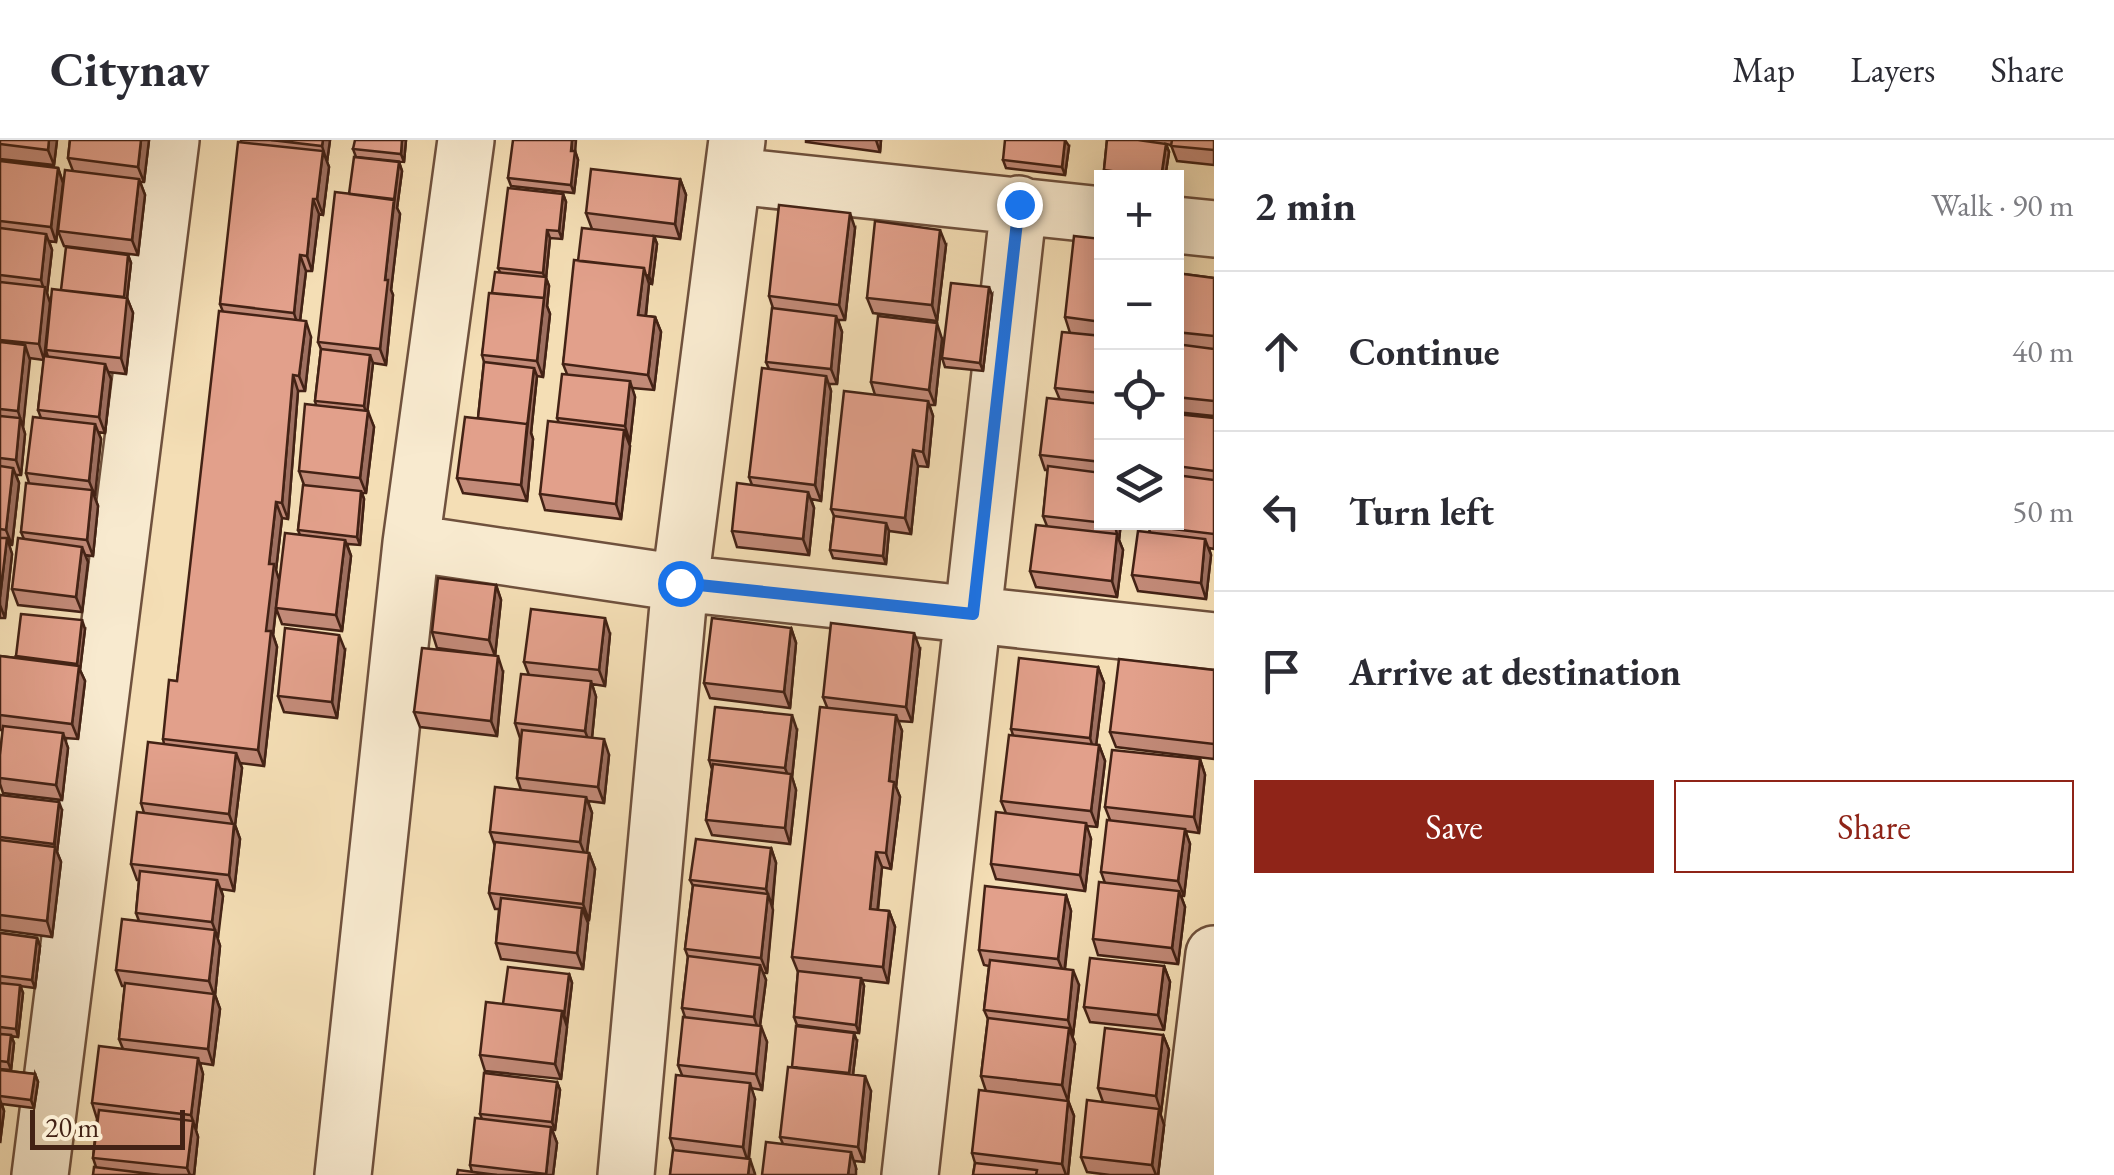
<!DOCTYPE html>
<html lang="en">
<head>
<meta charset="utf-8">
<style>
  body { margin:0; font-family:"EB Garamond",serif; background:#f7f7f7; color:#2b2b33 }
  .controls { position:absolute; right:30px; top:30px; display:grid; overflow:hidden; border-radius:0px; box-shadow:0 5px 25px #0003 }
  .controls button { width:90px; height:90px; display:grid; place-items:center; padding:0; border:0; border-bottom:2px solid #e1e1e2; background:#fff; color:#2b2b33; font:50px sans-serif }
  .scale { position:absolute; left:30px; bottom:25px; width:155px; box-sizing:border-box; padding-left:10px; border:5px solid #432215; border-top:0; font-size:28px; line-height:35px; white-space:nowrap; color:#432215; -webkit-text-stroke:8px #f8eacf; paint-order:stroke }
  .stop { position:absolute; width:30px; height:30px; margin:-22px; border:8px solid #1a73e8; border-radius:50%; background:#fff }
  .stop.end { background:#1a73e8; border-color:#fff; box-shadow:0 2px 10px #0008 }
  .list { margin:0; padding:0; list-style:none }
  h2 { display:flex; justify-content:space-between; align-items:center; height:130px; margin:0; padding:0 40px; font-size:42px }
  h2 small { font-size:32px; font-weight:400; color:#7c7c81 }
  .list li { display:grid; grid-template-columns:65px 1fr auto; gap:30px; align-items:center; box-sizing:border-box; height:160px; padding:0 40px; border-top:2px solid #e1e1e2 }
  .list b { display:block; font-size:38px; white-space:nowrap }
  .list em { font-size:32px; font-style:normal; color:#7c7c81 }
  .actions { display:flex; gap:20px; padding:30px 40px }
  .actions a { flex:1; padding:22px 0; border:2px solid #8f2418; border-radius:0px; text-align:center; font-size:35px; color:#8f2418 }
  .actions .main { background:#8f2418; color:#fff }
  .icon { flex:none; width:55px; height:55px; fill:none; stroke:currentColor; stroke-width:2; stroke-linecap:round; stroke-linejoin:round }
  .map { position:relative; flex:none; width:1214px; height:1035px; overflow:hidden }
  header { display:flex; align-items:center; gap:60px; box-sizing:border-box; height:140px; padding:0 50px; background:#fff; border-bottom:2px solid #e1e1e2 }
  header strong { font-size:48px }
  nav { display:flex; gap:55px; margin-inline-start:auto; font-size:35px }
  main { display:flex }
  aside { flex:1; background:#fff }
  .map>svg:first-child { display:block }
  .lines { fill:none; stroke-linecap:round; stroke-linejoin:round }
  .minor-casing { stroke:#6f513d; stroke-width:60 }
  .minor { stroke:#f8eacf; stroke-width:55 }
  .wall { fill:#c28a78; stroke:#432215; stroke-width:2.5 }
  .shaded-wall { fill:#9e7061; stroke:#432215; stroke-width:2.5 }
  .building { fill:#e2a08b; stroke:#432215; stroke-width:2.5 }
  .route { stroke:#1a73e8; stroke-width:12 }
</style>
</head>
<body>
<header>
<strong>Citynav</strong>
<nav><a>Map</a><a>Layers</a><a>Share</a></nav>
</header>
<main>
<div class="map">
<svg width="1214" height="1035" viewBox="0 0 1214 1035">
  <rect width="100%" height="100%" fill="#f4deb5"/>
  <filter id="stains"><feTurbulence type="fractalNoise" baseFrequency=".002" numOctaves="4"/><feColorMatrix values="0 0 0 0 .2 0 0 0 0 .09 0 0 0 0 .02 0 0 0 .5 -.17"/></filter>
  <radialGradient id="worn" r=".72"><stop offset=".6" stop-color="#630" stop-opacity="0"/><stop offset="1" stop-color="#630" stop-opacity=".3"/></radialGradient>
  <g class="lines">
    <defs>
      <path id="minor" d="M734,36L1102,75
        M1176,85L1214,89
        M411,403L680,443L1214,501
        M40,1035L171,0
        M343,1035L411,403L466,0
        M626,1035L680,443L737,0
        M910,1035L1019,64
        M1187,1035L1214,814"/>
    </defs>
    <use href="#minor" class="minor-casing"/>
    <use href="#minor" class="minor"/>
  </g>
  <path class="wall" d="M0,0H57L54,25L0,19Z
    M70,0H149L144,42H140L145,55L138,115L64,106L58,91L62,53L56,102L49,101L52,110L47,153L50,163L45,216L48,217L46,210L61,150L128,115L131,123L127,158L133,173L126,234L108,232L111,239L105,293L98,292L101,299L94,356L98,366L93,416L85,415L88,422L82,472L18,465L12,449L24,399L21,392L29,343L26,333L41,278L38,270L44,220L29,218L23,287L25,294L21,335H16L19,343L12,405H9L12,414L5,478H0V21L58,28L63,43L73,31L68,18Z
    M241,0H330L327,22L329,27L323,75L319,74L312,131H306L300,181L311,197L305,251H298L288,379L282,378L276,430L279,440L273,495L277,507L264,626L240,623L242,628L235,685L240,699L234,751L221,749L223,756L217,797L220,806L215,855L220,869L213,925L200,923L203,934L196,990L198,997L194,1035H93L96,1027L93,1018L97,979L92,963L123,909L119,899L125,846H122L116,830L139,781L136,773L139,740H137L131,724L144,673L141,663L164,604L163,599L177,541L223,172L220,164Z
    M406,0L404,22L356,17L353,9Z
    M806,0H881L880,12L806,2Z
    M1107,0H1214V25L1177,21L1171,5L1166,4L1169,12L1165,38H1106L1104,30Z
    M1069,6L1065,35L1006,28L1003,20Z
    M575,11L578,20L574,53L511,46L508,38Z
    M399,22L402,31L397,68L400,74L391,150L393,155L386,225L373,223L367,271L374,287L366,353H362L364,359L360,405L347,404L351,416L342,491L282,484L276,468L300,395L298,390L304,345L299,331L316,265L315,261L321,209L318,202L349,54Z
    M680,39L686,55L680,99L654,96L657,104L652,144L649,143L646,176L655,177L661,192L654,250L632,248L635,257L630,302L628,301L630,306L621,379L545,370L540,354L559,283L557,278L567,234L563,224L578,121L592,89L586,73Z
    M563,54L566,62L562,99L550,98L546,138L549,146L547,166L550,174L543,237L537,236L531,293L533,299L527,361L463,353L457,338L478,278L484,222L482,215L492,153L500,132L498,128Z
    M855,88L845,180H838L842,192L837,244H829L831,251L821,361L811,359L814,368L809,415L737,407L732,391L752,345L749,337L769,229L766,222L773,168L769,156Z
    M1102,99V382H1121L1119,400L1123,410L1117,457L1036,447L1030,431L1047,386L1043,376L1048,330H1045L1040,315L1060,260L1055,248L1070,193L1065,177Z
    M946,105L937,181L873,173L867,158Z
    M1176,133L1214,138V276L1176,272Z
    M992,155L983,231L945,227L942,218Z
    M942,199L935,265H929L933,276L928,327L918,326L911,394L889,391L886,424L833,418L830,410L834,376L831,369L875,255L871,242Z
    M1176,274L1214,278V409L1209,408L1211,415L1206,459L1138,451L1132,435L1150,392L1148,386L1176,382Z
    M496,445L501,460L495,516L437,508L432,492Z
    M791,488L796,503L790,568L710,558L704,543Z
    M85,489L80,530L85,541L78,599L64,598L68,608L62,660L3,653L0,644V615L3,590H0V516L17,518L16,516Z
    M610,494L605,546L592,544L596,557L592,598L609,615L604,663L588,661L592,673L587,713H589L595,729L589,780L586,779L588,783L583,829L501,819L496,803L499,769H495L489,753L495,706L490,692L521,650L517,638L520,598L515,583L529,535L524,522Z
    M920,509L912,582L898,581L902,591L896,647L900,657L891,729L882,727L878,770L889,771L895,787L888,843L862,840L864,846L859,893L797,885L794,877L798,832L792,817L827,567L823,557Z
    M345,510L337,578L284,572L278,556Z
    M1098,527L1104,543L1096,605H1099L1105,621L1097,687L1086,686L1091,699L1085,751L996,739L991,724L1006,673L1001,661L1013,595L1011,589Z
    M1214,530V619L1116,607L1110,592Z
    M503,532L497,596L420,587L414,572Z
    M797,590L792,637L796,650L790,704L712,695L706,680L712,629L709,620Z
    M1200,619L1205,635L1199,693L1185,691L1190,704L1184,756H1181L1185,767L1178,824L1098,815L1093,799L1105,743L1101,732L1110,680L1105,667Z
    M0,655L62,670L57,712L61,722L52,797L0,790Z
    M771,708L776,723L767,833H763L766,840L760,886L767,902L762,950L751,948L755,959L749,1019L755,1035H670L674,1010L670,998L682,935L678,925L685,877L682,868L688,817L685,809L693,746L690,740Z
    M1066,755L1071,771L1065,829L1079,845L1073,895H1072L1075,904L1068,960L1074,976L1068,1035H973L975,1023L972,1013L986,951L981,936L988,879L984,870L989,826L984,825L979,810Z
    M0,793L37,798L40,806L35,848L20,846L23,853L18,897L11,896L14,903L11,930L0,929Z
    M1164,826L1170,842L1164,890L1090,882L1084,867Z
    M569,834L572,843L561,939L485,931L480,915L503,864Z
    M1163,895L1169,910L1161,972L1159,971L1164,985L1158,1035H1110L1087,1032L1081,1017L1103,962L1098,948Z
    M857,901L853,934L871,951L864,1022L854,1021L856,1028L783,1004L780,997L792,927Z
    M0,930L35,934L38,942L34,968L2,964L4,971L0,1003Z
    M557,942L560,950L555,990H552L557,1003L553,1035H457L472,1032L470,1025L482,979L480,974Z"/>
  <path class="shaded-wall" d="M49,0H57L54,25L48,10Z
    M141,0H149L144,42L138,27Z
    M323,0H330L327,22L322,6Z
    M402,0H406L404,22L401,14Z
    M572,0H576L575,14V11L578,20L574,53L571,45Z
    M876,0H881L880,12Z
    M1065,0L1069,6L1065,35L1062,27Z
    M1166,4L1169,12L1165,38H1161Z
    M323,11L329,27L323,75L317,59Z
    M399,22L402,31L397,68L400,74L391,150L393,155L386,225L380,209L385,140Z
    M58,28L63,43L56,102L51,87Z
    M139,39L145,55L138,115L132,100Z
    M680,39L686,55L680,99L675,84Z
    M563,54L566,62L562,99L559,91Z
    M313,59L319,74L312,131L307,116Z
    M850,73L855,88L845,180L839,165Z
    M547,90L550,98L546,138L549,146L547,166L550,174L543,237L537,221L546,141L543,133Z
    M940,90L946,105L937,181L932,165Z
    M46,94L52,110L47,153L50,163L44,220L39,204L44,150L41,140Z
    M654,96L657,104L652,144L649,136Z
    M128,115L131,123L127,158L133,173L126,234L121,218L123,158Z
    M300,115L306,131L299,189L294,173Z
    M644,128L649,144L644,190L638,175Z
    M989,147L992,155L983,231L980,223Z
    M836,176L842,192L837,244L831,229Z
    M655,177L661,192L654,250L648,235Z
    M306,181L311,197L305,251L299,236Z
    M937,183L942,199L935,265L929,250Z
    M25,205L30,220L23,287L18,271Z
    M370,215L373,223L367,275L364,266Z
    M105,224L111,239L105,293L99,277Z
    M534,228L537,236L531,293L533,299L527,361L521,345Z
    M293,235L298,251L288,379L282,363Z
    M826,236L831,251L821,361L815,345Z
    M630,241L635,257L630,302L625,286Z
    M928,261L933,276L928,327L923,312Z
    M368,271L374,287L366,353L360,338Z
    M20,278L25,294L21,335L16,320Z
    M95,284L101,299L95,356L89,341Z
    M624,290L630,306L621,379L616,364Z
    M913,310L918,326L911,394L905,378Z
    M13,328L19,343L12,405L6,390Z
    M92,350L98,366L93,416L87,400Z
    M361,351L364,359L360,405L357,397Z
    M808,352L814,368L809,415L803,399Z
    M276,362L282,378L276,430L279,440L273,495L277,507L264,626L258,610L269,424Z
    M1114,382H1121L1119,400L1123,410L1117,457L1112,441L1117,394Z
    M886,383L889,391L886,424L883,416Z
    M7,398L12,414L5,478L0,465V457Z
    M1205,399L1211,415L1206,459L1201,443Z
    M345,400L351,416L342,491L336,475Z
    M82,407L88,422L82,472L76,457Z
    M496,445L501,460L495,516L489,500Z
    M605,478L610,494L605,546L599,530Z
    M82,480L85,489L80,530L85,541L78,599L72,584L79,528L77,524Z
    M791,488L796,503L790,568L784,552Z
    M914,493L920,509L912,582L906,567Z
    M339,495L345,510L337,578L332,562Z
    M498,516L503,532L497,596L491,581Z
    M1098,527L1104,543L1095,614L1090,598Z
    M591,541L596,557L591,607L585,591Z
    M792,575L797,590L792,637L796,650L790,704L785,688L790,641L785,628Z
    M896,575L902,591L896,647L900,657L891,729L886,713L889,641Z
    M63,593L68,608L62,660L56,645Z
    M604,599L609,615L604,663L598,647Z
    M1099,605L1105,621L1097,687L1091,671Z
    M236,613L242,628L235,685L240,699L234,751L229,735L234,688L229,674Z
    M1200,619L1205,635L1199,693L1194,677Z
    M586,657L592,673L586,718L580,702Z
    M59,662L62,670L57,712L61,722L52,797L47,781Z
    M1086,683L1091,699L1085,751L1080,735Z
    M1185,689L1190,704L1184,756L1178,741Z
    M771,708L776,723L772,765L766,749Z
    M876,712L882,727L876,784L870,769Z
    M589,713L595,729L589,780L583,764Z
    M217,740L223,756L218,798L212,782Z
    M1179,751L1185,767L1178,824L1172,808Z
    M768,754L773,770L767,833L761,818Z
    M1066,755L1071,771L1064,834L1058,819Z
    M582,768L588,783L583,829L577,813Z
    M889,771L895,787L888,843L883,827Z
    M215,790L220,806L215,855L220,869L213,925L208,909L214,855L209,841Z
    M37,798L40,806L35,848L32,840Z
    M760,825L766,840L759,892L754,877Z
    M1164,826L1170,842L1164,890L1158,875Z
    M1073,830L1079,845L1073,895L1068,880Z
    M569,834L572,843L567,883L564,875Z
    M861,838L864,846L859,893L856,885Z
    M20,845L23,853L18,897L16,889Z
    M562,871L567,887L561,939L555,924Z
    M761,886L767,902L762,950L756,934Z
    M1069,888L1075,904L1068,961L1062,945Z
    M854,893L857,901L852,942L849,933Z
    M11,895L14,903L11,930L8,922Z
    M1163,895L1169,910L1161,972L1156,956Z
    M198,918L203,934L196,990L191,975Z
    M35,934L38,942L34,968L31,960Z
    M865,936L871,951L864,1022L858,1007Z
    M557,942L560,950L555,990L552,982Z
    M750,943L755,959L748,1022L743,1007Z
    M0,960L4,971L0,1003Z
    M1068,961L1074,976L1068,1035H1066L1062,1024Z
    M1159,969L1164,985L1158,1035H1156L1152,1025Z
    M193,981L198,997L194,1035H190L187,1028Z
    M551,987L557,1003L553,1035H546Z
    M851,1012L856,1028V1035H848Z
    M750,1019L755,1034V1035H748Z"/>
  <path class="building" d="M0,0H49L48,10L0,4Z
    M70,0H141L138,27L68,18Z
    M271,0H323L322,6Z
    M355,0H402L401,14L353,9Z
    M513,0H572L571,11H575L571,45L508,38Z
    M1005,0H1065L1062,27L1003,20Z
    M1107,0H1138L1166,4L1161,38L1104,30Z
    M1172,0H1214V10L1171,6Z
    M238,2L323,11L317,59H313L307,116L300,115L294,173L220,164Z
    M354,17L399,22L394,60L349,54Z
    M0,21L58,28L51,87L0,81Z
    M591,29L680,39L675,84L586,73Z
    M65,30L139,39L132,100L58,91Z
    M508,48L563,54L559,91L547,90L543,133L498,128Z
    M335,52L394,59L385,140H388L380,209L318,202Z
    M779,65L850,73L839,165L769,156Z
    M875,81L940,90L932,165L867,158Z
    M0,88L46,94L41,140L0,135Z
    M582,88L654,96L649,136L646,135L644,128L578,121Z
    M1074,96L1102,99V182L1065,177Z
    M66,107L128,115L124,157L61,150Z
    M574,120L644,128L638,175L655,177L648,235L563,224Z
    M495,132L546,137L544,158L492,153Z
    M1176,133L1214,138V196L1176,192Z
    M0,142L45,147L39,204L0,200Z
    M951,143L989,147L980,223L942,218Z
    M52,149L127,158L121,218L46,210Z
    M489,153L544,158L537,221L482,215Z
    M772,168L836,176L831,229L766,222Z
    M219,171L306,181L299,236L293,235L282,363L276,362L269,424H274L266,491H271L258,610L163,599L169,540L177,541Z
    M878,176L937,183L929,250L871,242Z
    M1062,192L1102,196V253L1055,248Z
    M0,202L25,205L18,271L0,269Z
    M1176,204L1214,209V261L1176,257Z
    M321,209L370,215L364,266L315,261Z
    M44,216L105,224L99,277L38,270Z
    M484,222L534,228L527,287V284L478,278Z
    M762,228L826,236L815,345L749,337Z
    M562,234L630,241L625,286L557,278Z
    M844,251L928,261L923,312L913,310L905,378L831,369Z
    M1047,258L1102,264V322L1040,315Z
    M305,264L368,271L360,338L299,331Z
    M1176,274L1214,278V331L1176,326Z
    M0,276L20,278L16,320L0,318Z
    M33,277L95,284L89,341L26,333Z
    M465,277L527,284L521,345L457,338Z
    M548,281L624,290L616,364L540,354Z
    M0,326L13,328L6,390L0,389Z
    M1048,326L1102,333V382H1114L1113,384L1043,376Z
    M1176,335L1214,340V394L1148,386V382H1176Z
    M26,343L92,350L87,400L21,392Z
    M737,343L808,352L803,399L732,391Z
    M303,345L361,351L357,397L298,390Z
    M834,376L886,383L883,416L830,410Z
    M1036,385L1117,394L1112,441L1030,431Z
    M1138,391L1205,399L1201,443L1132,435Z
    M285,393L345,400L336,475L276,468Z
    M0,398H7L0,457Z
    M18,398L82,407L76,457L12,449Z
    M438,438L496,445L489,500L432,492Z
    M531,469L605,478L599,530L524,522Z
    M21,474L82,480L77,524L16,516Z
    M712,478L791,488L784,552L704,543Z
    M831,483L914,493L906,567L823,557Z
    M285,488L339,495L332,562L278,556Z
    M422,508L498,516L491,581L414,572Z
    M0,516L79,526L72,584L0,575Z
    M1019,518L1098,527L1090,598L1011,589Z
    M1119,519L1214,530V604L1110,592Z
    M521,534L591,541L585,591L515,583Z
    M715,567L792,575L785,628L709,620Z
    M820,567L896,575L889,641L894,642L886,713L876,712L870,769L889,771L883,827L792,817Z
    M3,586L63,593L56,645L0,638V615Z
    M522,590L604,599L598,647L517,638Z
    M1009,595L1099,605L1091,671L1001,661Z
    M148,602L236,613L229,674L141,663Z
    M1112,610L1200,619L1194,677L1105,667Z
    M713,624L791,634L785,688L706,680Z
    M495,647L586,657L580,702L490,692Z
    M0,655L59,662L54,704L0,697Z
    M137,672L234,684L229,735L131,724Z
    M996,672L1086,683L1080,735L991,724Z
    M1107,680L1185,689L1178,741L1101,732Z
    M696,699L771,708L766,749L690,740Z
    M0,700L55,707L47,781L0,775Z
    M495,702L589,713L583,764L489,753Z
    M140,731L217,740L212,782L136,773Z
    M1099,742L1179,751L1172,808L1093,799Z
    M693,745L768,754L761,818L685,809Z
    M985,746L1066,755L1058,819L979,810Z
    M501,758L582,768L577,813L496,803Z
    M122,779L215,790L209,841L116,830Z
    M0,793L37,798L32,840L0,836Z
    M688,816L760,825L754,877L682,868Z
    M1090,818L1164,826L1158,875L1084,867Z
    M990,820L1073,830L1068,880L984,870Z
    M508,827L569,834L564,875L562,871L503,864Z
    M798,831L861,838L856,885L794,877Z
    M0,843L20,845L16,889L0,887Z
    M125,843L214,854L208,909L119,899Z
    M486,862L562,871L555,924L480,915Z
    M683,877L761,886L756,934L678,925Z
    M988,878L1069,888L1062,945L981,936Z
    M796,886L854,893L849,933L792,927Z
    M1105,888L1163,895L1156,956L1098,948Z
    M0,894L11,895L8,922L0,921Z
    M99,906L198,918L191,975L92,963Z
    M788,927L865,936L858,1007L780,997Z
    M0,930L35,934L31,960L0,956Z
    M484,933L557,942L552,982L480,974Z
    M676,935L750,943L743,1007L670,998Z
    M979,950L1068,961L1062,1024L972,1013Z
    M1087,960L1159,969L1152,1025L1081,1017Z
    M99,970L193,981L187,1028L93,1018Z
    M475,978L551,987L546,1034L470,1025Z
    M766,1002L851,1012L848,1035H762Z
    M673,1010L750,1019L748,1035H670Z
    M975,1023L1037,1030L1036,1035H973Z
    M94,1027L160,1035H93Z
    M458,1030L497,1035H457Z"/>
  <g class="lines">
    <path class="route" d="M680,443L973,474L1019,64"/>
  </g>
  <rect width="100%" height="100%" filter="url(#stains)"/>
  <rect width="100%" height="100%" fill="url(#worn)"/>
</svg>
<div class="controls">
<button>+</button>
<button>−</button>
<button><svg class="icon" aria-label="locate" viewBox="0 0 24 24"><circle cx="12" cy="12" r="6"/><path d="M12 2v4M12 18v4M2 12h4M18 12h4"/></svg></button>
<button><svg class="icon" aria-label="layers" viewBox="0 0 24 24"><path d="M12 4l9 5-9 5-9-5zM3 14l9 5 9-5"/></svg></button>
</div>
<div class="scale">20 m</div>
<div class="stop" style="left:680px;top:443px"></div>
<div class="stop end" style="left:1019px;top:64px"></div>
</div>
<aside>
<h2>2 min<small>Walk · 90 m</small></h2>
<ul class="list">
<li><svg class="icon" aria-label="ahead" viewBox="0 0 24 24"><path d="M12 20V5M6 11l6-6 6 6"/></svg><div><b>Continue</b></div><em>40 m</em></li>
<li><svg class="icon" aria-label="left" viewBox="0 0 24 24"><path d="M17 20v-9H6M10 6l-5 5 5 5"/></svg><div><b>Turn left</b></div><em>50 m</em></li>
<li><svg class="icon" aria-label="arrive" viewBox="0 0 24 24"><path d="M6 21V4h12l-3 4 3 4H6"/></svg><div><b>Arrive at destination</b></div></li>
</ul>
<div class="actions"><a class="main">Save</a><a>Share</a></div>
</aside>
</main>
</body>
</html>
